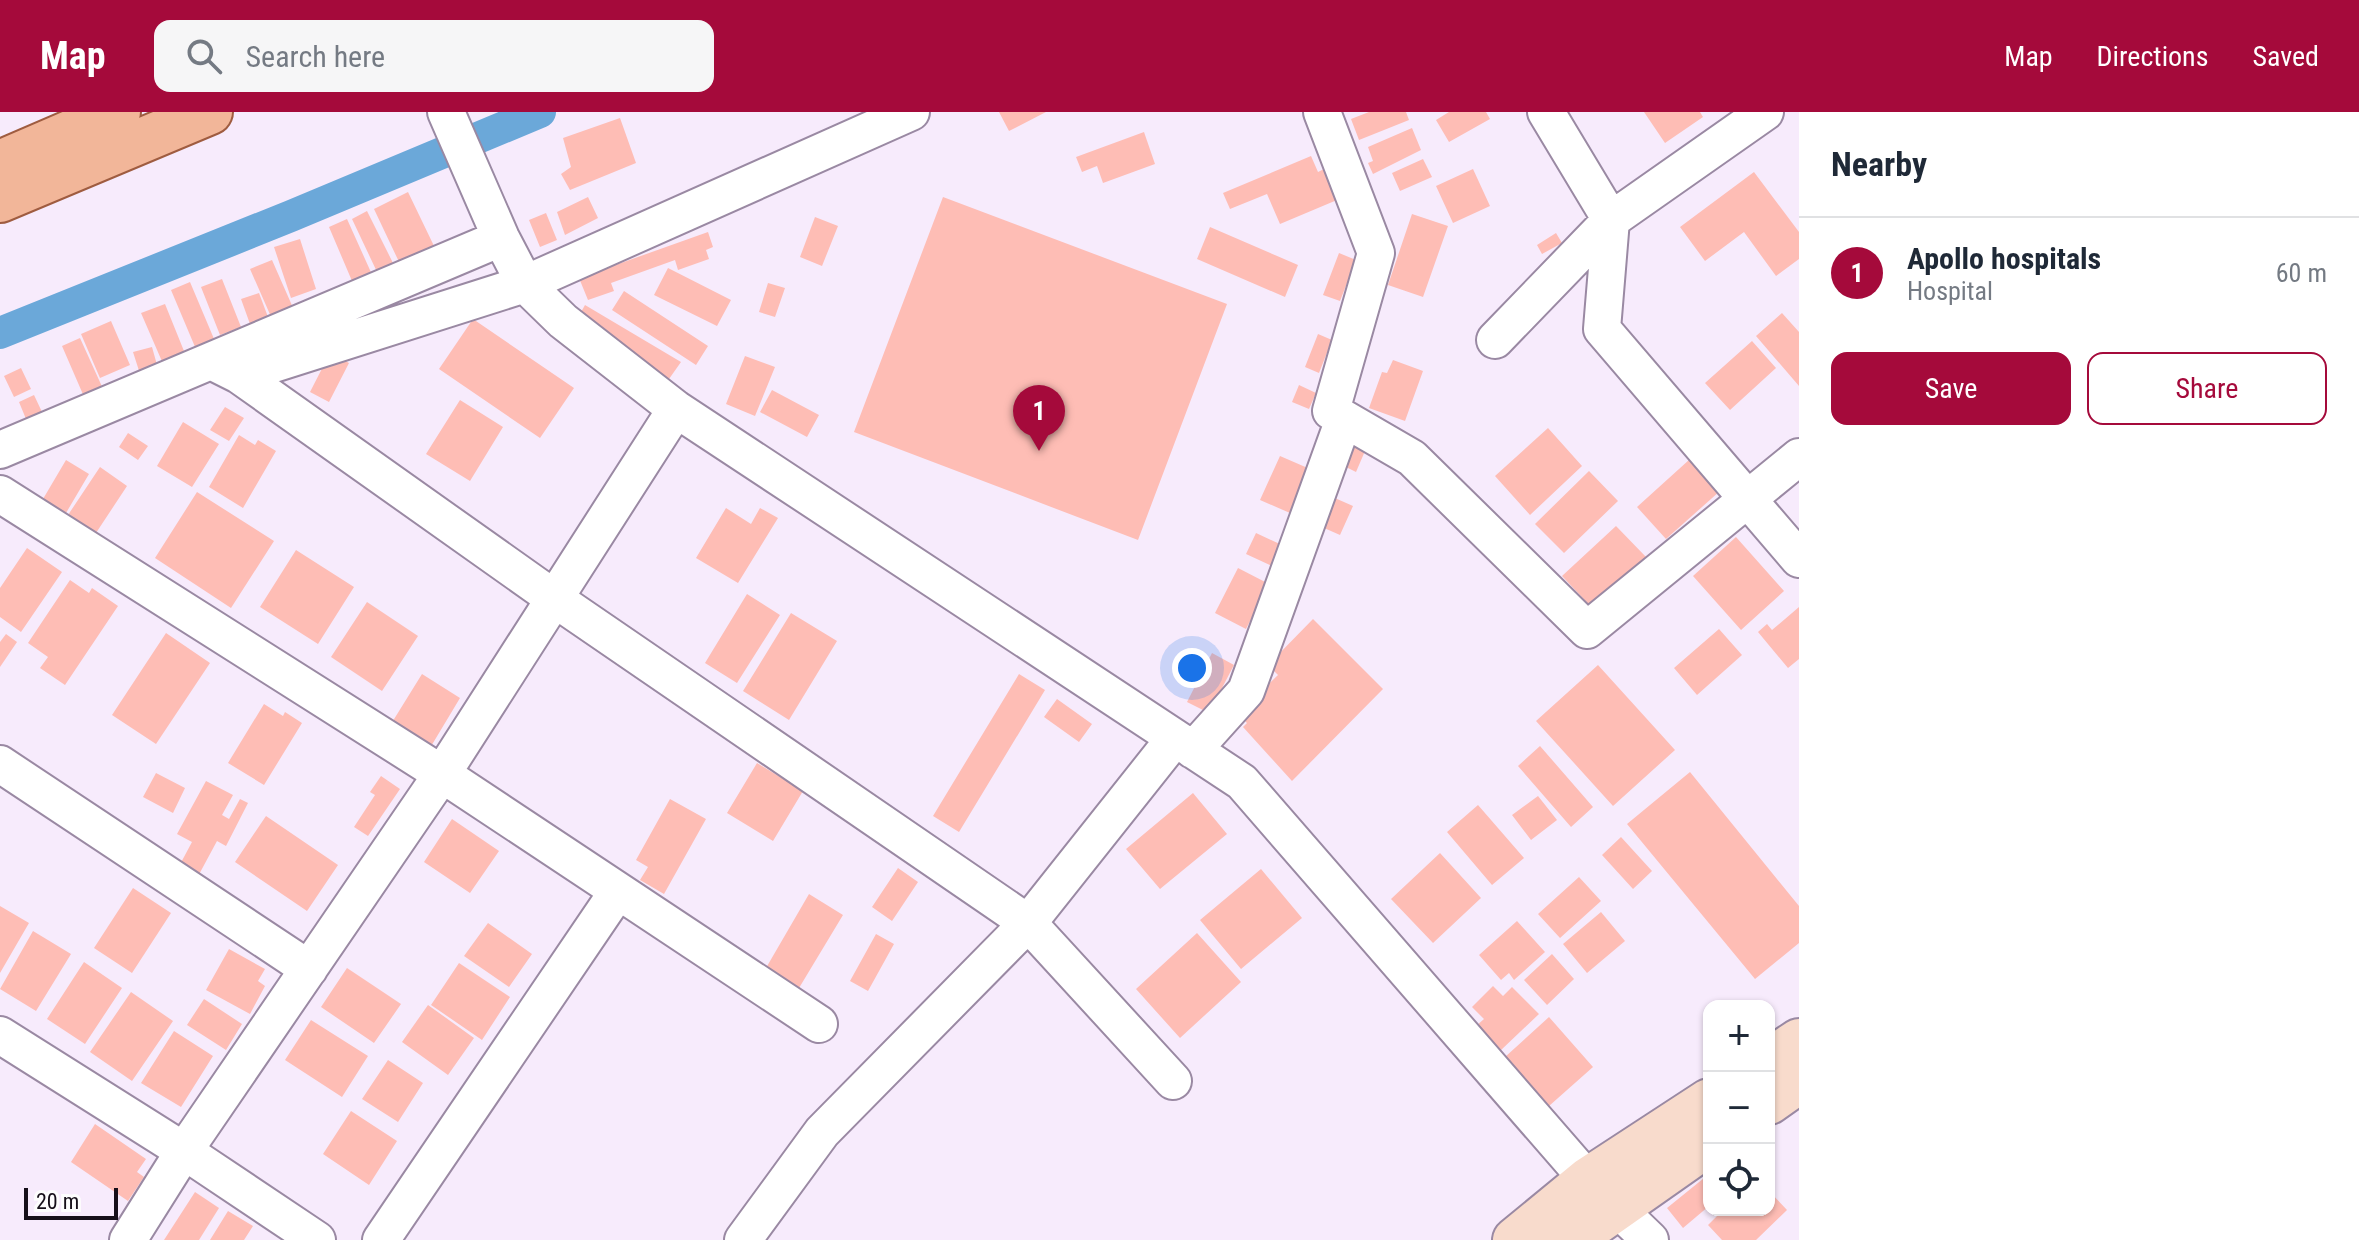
<!DOCTYPE html>
<html lang="en">
<head>
<meta charset="utf-8">
<style>
  body { margin:0; font-family:"Roboto Condensed",sans-serif; background:#f6f6f7; color:#1f2937 }
  .controls { position:absolute; right:24px; bottom:24px; display:grid; overflow:hidden; border-radius:16px; box-shadow:0 2px 6px #0004 }
  .controls button { width:72px; height:72px; display:grid; place-items:center; padding:0; border:0; border-bottom:2px solid #e0e1e3; background:#fff; color:#1f2937; font:40px sans-serif }
  .scale { position:absolute; left:24px; bottom:20px; width:94px; box-sizing:border-box; padding-left:8px; border:4px solid #160f19; border-top:0; font-size:22px; line-height:28px; white-space:nowrap; color:#160f19; -webkit-text-stroke:6px #fdfdfd; paint-order:stroke }
  .you { position:absolute; left:1192px; top:556px; width:28px; height:28px; margin:-20px; border:6px solid #fff; border-radius:50%; background:#1a73e8; box-shadow:0 0 0 12px #1a73e833 }
  .badge { display:grid; place-items:center; width:52px; height:52px; border-radius:50%; background:#a50a3b; color:#fff; font-size:26px; font-weight:700 }
  .pin { position:absolute; translate:-50% -66px; filter:drop-shadow(0 2px 4px #0008) }
  .pin::after { content:''; position:absolute; top:42px; width:28px; height:24px; background:inherit; clip-path:polygon(0 0,100% 0,50% 100%) }
  .list { margin:0; padding:0; list-style:none }
  h2 { display:flex; justify-content:space-between; align-items:center; height:104px; margin:0; padding:0 32px; font-size:34px }
  h2 small { font-size:26px; font-weight:400; color:#747a83 }
  .list li { display:grid; grid-template-columns:52px 1fr auto; gap:24px; align-items:center; box-sizing:border-box; height:112px; padding:0 32px; border-top:2px solid #e0e1e3 }
  .list b { display:block; font-size:30px; white-space:nowrap }
  .list p { margin:0; font-size:26px; white-space:nowrap; color:#747a83 }
  .list em { font-size:26px; font-style:normal; color:#747a83 }
  .actions { display:flex; gap:16px; padding:24px 32px }
  .actions a { flex:1; padding:18px 0; border:2px solid #a50a3b; border-radius:16px; text-align:center; font-size:28px; color:#a50a3b }
  .actions .main { background:#a50a3b; color:#fff }
  .icon { flex:none; width:44px; height:44px; fill:none; stroke:currentColor; stroke-width:2; stroke-linecap:round; stroke-linejoin:round }
  .map { position:relative; flex:none; width:1799px; height:1128px; overflow:hidden }
  header { display:flex; align-items:center; gap:48px; box-sizing:border-box; height:112px; padding:0 40px; background:#a50a3b; color:#fff }
  header strong { font-size:38px }
  nav { display:flex; gap:44px; margin-inline-start:auto; font-size:28px }
  .search { width:560px; height:72px; background:#f6f6f7; display:flex; align-items:center; gap:20px; box-sizing:border-box; padding:0 28px; border-radius:16px; color:#747a83; font-size:30px }
  main { display:flex }
  aside { flex:1; background:#fff }
  .map>svg:first-child { display:block }
  .lines { fill:none; stroke-linecap:round; stroke-linejoin:round }
  .canal { stroke:#6ba8d9; stroke-width:32 }
  .building { fill:#febdb5 }
  .street-casing { stroke:#9a89a3; stroke-width:40 }
  .secondary-casing { stroke:#9a89a3; stroke-width:48 }
  .primary-casing { stroke:#9f5c40; stroke-width:48 }
  .street { stroke:#fff; stroke-width:36 }
  .secondary { stroke:#f8dbcc; stroke-width:44 }
  .primary { stroke:#f2b699; stroke-width:44 }
</style>
</head>
<body>
<header>
<strong>Map</strong>
<div class="search"><svg class="icon" aria-label="search" viewBox="0 0 24 24"><circle cx="10" cy="10" r="6"/><path d="M15 15l6 6"/></svg>Search here</div>
<nav><a>Map</a><a>Directions</a><a>Saved</a></nav>
</header>
<main>
<div class="map">
<svg width="1799" height="1128" viewBox="0 0 1799 1128">
  <rect width="100%" height="100%" fill="#f7ebfc"/>
  <g class="lines">
    <path class="canal" d="M0,221L291,104L540,0"/>
  </g>
  <path class="building" d="M999,0H1046L1009,19Z
    M1369,0H1406L1409,8L1359,28L1351,7Z
    M1449,0H1486L1490,7L1449,30L1436,8Z
    M1644,0H1700L1703,5L1665,31Z
    M620,6L636,51L570,78L561,62L571,55L563,26Z
    M1412,16L1421,38L1373,62L1368,51L1373,49L1368,35Z
    M1144,20L1155,52L1103,71L1097,54L1082,60L1076,45Z
    M1311,44L1318,60L1324,57L1337,88L1280,112L1267,82L1230,97L1223,81Z
    M1423,47L1432,65L1400,79L1392,61Z
    M1473,57L1490,94L1453,111L1436,74Z
    M1754,60L1799,120V147L1776,164L1744,120L1705,149L1680,115Z
    M408,80L434,134L400,152L374,97Z
    M588,85L598,106L565,123L557,100Z
    M943,85L1227,192L1138,428L854,320Z
    M367,99L394,153L378,162L352,107Z
    M546,101L557,128L540,135L529,108Z
    M1412,102L1448,114L1423,185L1388,173Z
    M815,105L838,114L822,154L800,145Z
    M347,107L374,167L355,176L329,115Z
    M1210,115L1298,153L1285,185L1197,147Z
    M708,120L713,135L706,138L709,147L678,158L675,148L611,171L614,179L588,188L579,166Z
    M1556,121L1562,131L1542,142L1537,133Z
    M300,127L316,177L291,186L274,135Z
    M1339,141L1356,148L1340,189L1323,183Z
    M272,148L294,198L272,207L250,157Z
    M668,156L731,188L717,214L654,183Z
    M222,167L241,215L220,223L201,175Z
    M190,170L217,234L198,242L171,178Z
    M768,171L785,176L775,205L759,200Z
    M624,179L708,234L696,253L612,198Z
    M259,181L268,205L250,212L241,187Z
    M165,192L186,244L164,254L141,201Z
    M585,193L681,250L669,267L576,209Z
    M1782,201L1799,220V274L1756,224Z
    M473,207L574,276L540,326L439,257Z
    M111,209L130,253L100,266L81,222Z
    M1318,222L1332,228L1319,261L1305,255Z
    M80,226L104,279L85,287L62,234Z
    M1752,229L1776,256L1730,298L1705,271Z
    M152,235L159,260L141,265L133,240Z
    M330,241L349,251L329,290L310,280Z
    M745,244L775,255L755,304L726,292Z
    M1393,248L1423,259L1405,309L1369,296L1382,260L1387,261Z
    M21,256L31,277L14,285L4,264Z
    M1299,273L1316,281L1309,297L1292,290Z
    M772,278L819,303L807,325L760,300Z
    M34,283L42,300L26,307L19,290Z
    M460,288L503,315L470,369L426,342Z
    M225,295L244,306L229,329L210,318Z
    M183,310L219,332L192,375L157,354Z
    M1548,316L1582,354L1530,403L1495,364Z
    M128,321L148,334L138,348L119,335Z
    M239,323L255,333L258,328L276,339L243,396L209,375Z
    M1352,325L1368,332L1356,360L1340,352Z
    M1700,338L1729,371L1666,427L1637,395Z
    M1280,344L1310,357L1290,401L1260,388Z
    M66,348L89,362L66,401L43,387Z
    M100,355L127,374L96,421L68,403Z
    M1589,359L1618,389L1564,441L1535,412Z
    M197,380L274,429L231,496L155,446Z
    M1328,383L1353,394L1340,423L1315,412Z
    M726,396L751,412L760,396L778,406L738,471L696,446Z
    M1616,414L1647,446L1593,497L1562,464Z
    M1256,421L1282,433L1272,454L1246,442Z
    M1736,425L1784,479L1741,518L1693,464Z
    M27,436L62,460L21,520L0,505V476Z
    M296,438L354,475L318,532L260,495Z
    M1238,456L1269,472L1246,517L1215,501Z
    M70,468L89,481L92,476L118,494L65,573L40,556L48,545L28,531Z
    M747,482L780,503L737,571L705,551Z
    M367,490L418,524L382,579L331,545Z
    M1799,495V547L1788,556L1758,520L1767,512L1772,518Z
    M791,501L837,529L789,608L743,579Z
    M1313,507L1383,577L1292,669L1243,615L1247,611L1238,602L1278,563L1268,553Z
    M1719,517L1742,543L1697,583L1674,556Z
    M166,521L210,551L156,632L112,603Z
    M6,522L17,530L0,555V530Z
    M1212,541L1234,553L1209,601L1187,590Z
    M1598,553L1675,638L1613,694L1536,609Z
    M422,562L460,586L430,636L391,612Z
    M1019,562L1045,578L959,720L933,704Z
    M1057,587L1092,612L1079,630L1044,605Z
    M264,592L283,604L285,600L302,611L264,673L228,651Z
    M1540,634L1593,695L1571,715L1518,654Z
    M757,651L803,679L773,729L727,701Z
    M1690,660L1799,794V831L1755,867L1627,712Z
    M156,661L185,676L173,701L143,685Z
    M381,664L400,677L368,724L354,715L375,683L370,680Z
    M206,669L233,683L222,703L229,707L240,687L248,691L226,734L217,729L196,768L177,758L192,730L177,722Z
    M1193,681L1227,722L1160,777L1126,737Z
    M1538,684L1557,708L1531,728L1512,703Z
    M670,687L706,707L664,782L640,768L648,755L636,748Z
    M1478,693L1524,746L1492,773L1447,720Z
    M266,704L338,753L307,799L235,750Z
    M452,707L499,739L470,781L424,750Z
    M1621,725L1652,759L1633,777L1602,743Z
    M1440,741L1481,786L1433,831L1391,787Z
    M898,756L918,770L892,809L872,795Z
    M1261,757L1302,806L1241,857L1200,808Z
    M1579,765L1601,789L1560,826L1538,802Z
    M133,776L171,801L132,861L94,836Z
    M809,782L843,803L799,876L766,856Z
    M0,794L29,811L0,861Z
    M1601,800L1625,829L1587,861L1563,832Z
    M1517,809L1545,840L1514,868L1509,861L1501,868L1479,843Z
    M488,811L532,842L509,875L464,844Z
    M33,819L71,842L36,899L0,877Z
    M1197,821L1241,870L1180,926L1136,877Z
    M876,822L894,832L868,879L850,869Z
    M229,837L265,857L258,869L265,874L250,902L206,878Z
    M1552,842L1574,867L1547,893L1524,868Z
    M84,850L122,876L85,932L47,907Z
    M459,851L510,885L482,928L431,893Z
    M347,856L401,892L374,931L321,895Z
    M1493,874L1503,884L1512,875L1539,902L1500,939L1476,914L1484,907L1472,895Z
    M131,880L173,909L132,969L90,940Z
    M204,887L242,912L226,938L187,913Z
    M428,893L474,926L448,963L402,930Z
    M1549,905L1593,955L1549,994L1505,945Z
    M311,908L368,944L342,985L285,948Z
    M174,919L213,944L181,995L141,971Z
    M388,948L423,971L398,1010L362,987Z
    M351,999L397,1029L369,1073L323,1042Z
    M95,1012L146,1047L137,1060L144,1065L128,1089L71,1050Z
    M1709,1062V1094L1683,1116L1667,1096Z
    M1769,1079L1787,1098L1756,1128H1722L1708,1113L1723,1098H1769Z
    M195,1080L219,1096L199,1128H164Z
    M228,1099L253,1114L244,1128H210Z"/>
  <g class="lines">
    <defs>
      <path id="street" d="M446,0L501,126L525,172L563,209L676,297L1242,670L1588,1068L1650,1128
        M1322,0L1376,141L1331,299L1412,346L1587,518L1799,345
        M1765,0L1611,108L1602,217L1799,447
        M1495,228L1611,108L1546,0
        M211,249L239,263L555,487L1028,811L1173,969
        M239,263L525,172L911,0
        M0,338L501,126
        M0,382L442,662L819,912
        M1193,638L1246,579L1344,307
        M0,652L309,857
        M0,923L184,1039L317,1128
        M128,1128L184,1039L442,662L676,297
        M381,1128L618,779
        M743,1128L822,1020L1028,811L1175,626"/>
      <path id="secondary" d="M1769,949L1799,929
        M1769,990L1799,969
        M1515,1128L1588,1068L1709,989
        M1571,1128L1709,1031"/>
      <path id="primary" d="M0,51L118,0
        M0,88L210,0"/>
    </defs>
    <use href="#street" class="street-casing"/>
    <use href="#secondary" class="secondary-casing"/>
    <use href="#primary" class="primary-casing"/>
    <use href="#street" class="street"/>
    <use href="#secondary" class="secondary"/>
    <use href="#primary" class="primary"/>
  </g>
</svg>
<div class="controls">
<button>+</button>
<button>−</button>
<button><svg class="icon" aria-label="locate" viewBox="0 0 24 24"><circle cx="12" cy="12" r="6"/><path d="M12 2v4M12 18v4M2 12h4M18 12h4"/></svg></button>
</div>
<div class="scale">20 m</div>
<div class="you"></div>
<div class="pin badge" style="left:1039px;top:339px">1</div>
</div>
<aside>
<h2>Nearby<small></small></h2>
<ul class="list">
<li><span class="badge">1</span><div><b>Apollo hospitals</b><p>Hospital</p></div><em>60 m</em></li>
</ul>
<div class="actions"><a class="main">Save</a><a>Share</a></div>
</aside>
</main>
</body>
</html>
